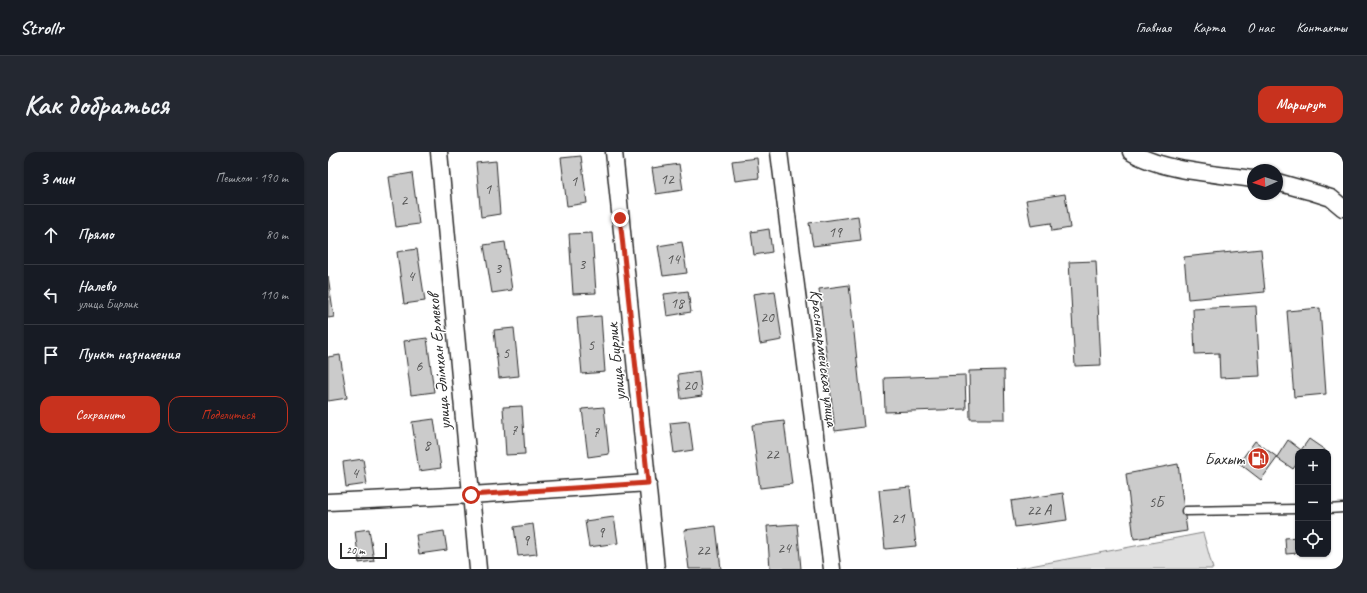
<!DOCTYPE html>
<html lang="ru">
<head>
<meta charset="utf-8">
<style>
  body { margin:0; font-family:Caveat,sans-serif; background:#242831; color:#f1f3f6 }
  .controls { position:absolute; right:12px; bottom:12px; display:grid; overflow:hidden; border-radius:8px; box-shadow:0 1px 3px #0004 }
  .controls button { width:36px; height:36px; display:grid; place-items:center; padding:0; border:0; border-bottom:1px solid #363941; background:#171b24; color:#f1f3f6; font:20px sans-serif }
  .compass { position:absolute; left:919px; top:12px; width:36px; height:36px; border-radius:50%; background:#171b24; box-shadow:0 1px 3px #0004; rotate:267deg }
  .scale { position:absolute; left:12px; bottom:10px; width:47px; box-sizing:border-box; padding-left:4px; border:2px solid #2b2b2b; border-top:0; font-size:11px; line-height:14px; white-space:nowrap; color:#2b2b2b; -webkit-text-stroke:3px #fff; paint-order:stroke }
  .stop { position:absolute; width:12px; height:12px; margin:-9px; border:3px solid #c8321e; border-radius:50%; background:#fff }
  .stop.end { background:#c8321e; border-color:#fff; box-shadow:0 1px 4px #0008 }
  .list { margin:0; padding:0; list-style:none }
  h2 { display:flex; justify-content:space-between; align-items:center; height:52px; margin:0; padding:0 16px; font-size:17px }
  h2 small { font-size:13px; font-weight:400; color:#9ea1a6 }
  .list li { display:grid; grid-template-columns:26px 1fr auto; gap:12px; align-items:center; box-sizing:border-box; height:60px; padding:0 16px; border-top:1px solid #363941 }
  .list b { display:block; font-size:15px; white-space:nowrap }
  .list p { margin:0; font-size:13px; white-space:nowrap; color:#9ea1a6 }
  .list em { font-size:13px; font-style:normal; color:#9ea1a6 }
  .actions { display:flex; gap:8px; padding:12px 16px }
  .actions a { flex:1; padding:9px 0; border:1px solid #c8321e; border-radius:12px; text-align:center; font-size:14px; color:#c8321e }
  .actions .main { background:#c8321e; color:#fff }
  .icon { flex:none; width:22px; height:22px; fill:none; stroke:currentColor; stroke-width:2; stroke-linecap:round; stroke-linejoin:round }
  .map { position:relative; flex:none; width:1015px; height:417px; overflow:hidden; border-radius:12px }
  header { display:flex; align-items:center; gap:24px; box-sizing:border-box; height:56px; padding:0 20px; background:#171b24; border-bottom:1px solid #363941 }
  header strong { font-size:19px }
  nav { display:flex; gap:22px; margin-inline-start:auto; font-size:14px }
  .intro { display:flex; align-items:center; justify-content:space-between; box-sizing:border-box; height:96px; padding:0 24px }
  h1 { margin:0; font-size:28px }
  .button { padding:10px 18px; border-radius:12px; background:#c8321e; color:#fff; font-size:14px; font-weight:700 }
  main { display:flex; gap:24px; padding:0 24px }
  aside { flex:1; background:#171b24; border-radius:12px; box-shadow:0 1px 3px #0004 }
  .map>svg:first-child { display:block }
  .green { fill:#e0e0e0; stroke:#868686 }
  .building { fill:#cbcbcb; stroke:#2b2b2b }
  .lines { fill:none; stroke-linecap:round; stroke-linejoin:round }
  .lane-casing { stroke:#2b2b2b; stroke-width:11 }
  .street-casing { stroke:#2b2b2b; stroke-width:19 }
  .lane { stroke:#fff; stroke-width:8 }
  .street { stroke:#fff; stroke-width:16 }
  .route { stroke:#c8321e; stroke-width:5 }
  .labels { text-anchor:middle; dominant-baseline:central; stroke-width:3; stroke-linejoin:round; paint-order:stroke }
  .number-label { font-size:15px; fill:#535353 }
  .street-label { font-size:17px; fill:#2b2b2b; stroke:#fff }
  .poi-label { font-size:17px; fill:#2b2b2b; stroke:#fff; text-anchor:end }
</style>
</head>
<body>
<header>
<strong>Strollr</strong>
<nav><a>Главная</a><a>Карта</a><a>О нас</a><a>Контакты</a></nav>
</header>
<div class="intro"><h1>Как добраться</h1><a class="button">Маршрут</a></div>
<main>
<aside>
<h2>3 мин<small>Пешком · 190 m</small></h2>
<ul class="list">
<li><svg class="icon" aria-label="ahead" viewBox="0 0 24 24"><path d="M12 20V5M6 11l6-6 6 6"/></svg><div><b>Прямо</b></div><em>80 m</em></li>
<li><svg class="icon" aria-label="left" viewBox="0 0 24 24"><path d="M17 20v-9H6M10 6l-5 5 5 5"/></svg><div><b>Налево</b><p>улица Бирлик</p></div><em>110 m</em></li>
<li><svg class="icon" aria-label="arrive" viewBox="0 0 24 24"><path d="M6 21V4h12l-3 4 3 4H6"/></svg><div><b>Пункт назначения</b></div></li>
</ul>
<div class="actions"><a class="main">Сохранить</a><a>Поделиться</a></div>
</aside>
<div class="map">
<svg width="1015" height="417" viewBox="0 0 1015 417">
  <rect width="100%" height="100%" fill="#fff"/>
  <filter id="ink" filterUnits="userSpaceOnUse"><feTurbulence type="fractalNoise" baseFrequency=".025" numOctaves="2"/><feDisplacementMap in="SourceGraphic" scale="8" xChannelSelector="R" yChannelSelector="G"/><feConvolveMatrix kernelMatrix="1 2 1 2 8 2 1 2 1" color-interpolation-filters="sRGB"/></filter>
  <g filter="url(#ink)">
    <path class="green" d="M875,381L885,417H687Z"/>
    <path class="building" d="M253,4L259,51L239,54L233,6Z
      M429,6L431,26L407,29L404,9Z
      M168,9L172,62L153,65L148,11Z
      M351,12L355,38L328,42L324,16Z
      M84,21L91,72L68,75L61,25Z
      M737,42L742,76L724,79L723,71L703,74L698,48Z
      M530,64L533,88L485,94L481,71Z
      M441,77L444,100L426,103L423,80Z
      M264,81L268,141L245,142L241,82Z
      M177,90L184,138L164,141L156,93Z
      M354,90L359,121L335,124L330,94Z
      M89,97L97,149L76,152L69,100Z
      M933,97L937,140L860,147L856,105Z
      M768,109L773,213L747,214L741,110Z
      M0,124L6,165L0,166Z
      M521,133L536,275L507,279L491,137Z
      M360,139L363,160L339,164L336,142Z
      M447,139L454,188L432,192L425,142Z
      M928,154L932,224L892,226L891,201L867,202L865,157Z
      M992,156L998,242L966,245L959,159Z
      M273,164L277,220L254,222L249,166Z
      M186,176L191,224L171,226L166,178Z
      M99,186L106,240L83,243L76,189Z
      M12,203L19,246L0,249V205Z
      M676,218L677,267H642L641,219Z
      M371,219L374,244L353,247L350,222Z
      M637,223L638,257L557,260L556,226Z
      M194,254L197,302L178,303L175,255Z
      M276,255L281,302L260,305L254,257Z
      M106,267L113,316L91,319L84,270Z
      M361,269L365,298L346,301L342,271Z
      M456,269L464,332L432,336L424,273Z
      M981,287L997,298L996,300H970V310L965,317L949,306L933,328L911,311L927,289L949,305L960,288L973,298Z
      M35,307L39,332L18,335L15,310Z
      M850,312L859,379L806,387L798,322Z
      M582,335L588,394L557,397L551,338Z
      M735,341L739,368L687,375L683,349Z
      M286,365L290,391L261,395L257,369Z
      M205,372L209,402L190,404L186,375Z
      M469,372L473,417H442L439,374Z
      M388,374L393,417H361L356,378Z
      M41,377L46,409L31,411L27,379Z
      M116,379L119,398L91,402L88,383Z
      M970,385V401L958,402L957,386Z"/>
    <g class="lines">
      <defs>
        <path id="lane" d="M1000,357L1015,356
          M858,359L970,357"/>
        <path id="street" d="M111,0L150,417
          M286,0L328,417
          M451,0L504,417
          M803,0C834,19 889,22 925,27
          M949,30L981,39L1003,46L1015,56
          M0,350L143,343L320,331"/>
      </defs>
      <use href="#lane" class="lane-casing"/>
      <use href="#street" class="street-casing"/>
      <use href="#lane" class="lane"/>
      <use href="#street" class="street"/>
    </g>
  </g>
  <g class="lines" filter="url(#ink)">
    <path class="route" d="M143,343L320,331L292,66"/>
  </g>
  <defs>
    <symbol id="fuel-disc" viewBox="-11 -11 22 22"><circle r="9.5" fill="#c8321e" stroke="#fff"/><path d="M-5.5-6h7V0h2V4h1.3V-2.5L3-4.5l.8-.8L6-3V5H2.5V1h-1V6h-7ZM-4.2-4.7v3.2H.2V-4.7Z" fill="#fff"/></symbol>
  </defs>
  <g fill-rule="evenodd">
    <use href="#fuel-disc" x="918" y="294" width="25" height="25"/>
  </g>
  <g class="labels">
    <g class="number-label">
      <text x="339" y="27">12</text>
      <text x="246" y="29">1</text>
      <text x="160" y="37">1</text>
      <text x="76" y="48">2</text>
      <text x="507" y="80">19</text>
      <text x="345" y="107">14</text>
      <text x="254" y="112">3</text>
      <text x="170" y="116">3</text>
      <text x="83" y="124">4</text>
      <text x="349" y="151">18</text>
      <text x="439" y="165">20</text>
      <text x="263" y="193">5</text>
      <text x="178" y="201">5</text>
      <text x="91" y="214">6</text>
      <text x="362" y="233">20</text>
      <text x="186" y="278">7</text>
      <text x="268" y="280">7</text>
      <text x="99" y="293">8</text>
      <text x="444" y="302">22</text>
      <text x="27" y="321">4</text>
      <text x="828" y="350">5Б</text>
      <text x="711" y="358">22 А</text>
      <text x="570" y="366">21</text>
      <text x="273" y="380">9</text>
      <text x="198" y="388">9</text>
      <text x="456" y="396">24</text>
      <text x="375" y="398">22</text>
    </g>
    <g class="street-label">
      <text transform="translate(496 206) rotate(83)">Красноармейская улица</text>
      <text transform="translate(111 210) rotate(-95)">улица Әлімхан Ермеков</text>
      <text transform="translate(288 210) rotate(-96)">улица Бирлик</text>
    </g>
    <g class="poi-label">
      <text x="916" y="307">Бахыт</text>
    </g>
  </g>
</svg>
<div class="controls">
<button>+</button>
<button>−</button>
<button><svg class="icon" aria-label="locate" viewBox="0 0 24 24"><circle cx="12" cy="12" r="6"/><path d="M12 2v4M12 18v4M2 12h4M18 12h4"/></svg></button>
</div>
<svg class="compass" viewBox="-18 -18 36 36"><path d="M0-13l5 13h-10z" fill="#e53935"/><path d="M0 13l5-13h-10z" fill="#9ea1a6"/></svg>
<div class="scale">20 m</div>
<div class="stop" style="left:143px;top:343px"></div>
<div class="stop end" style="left:292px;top:66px"></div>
</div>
</main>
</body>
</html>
